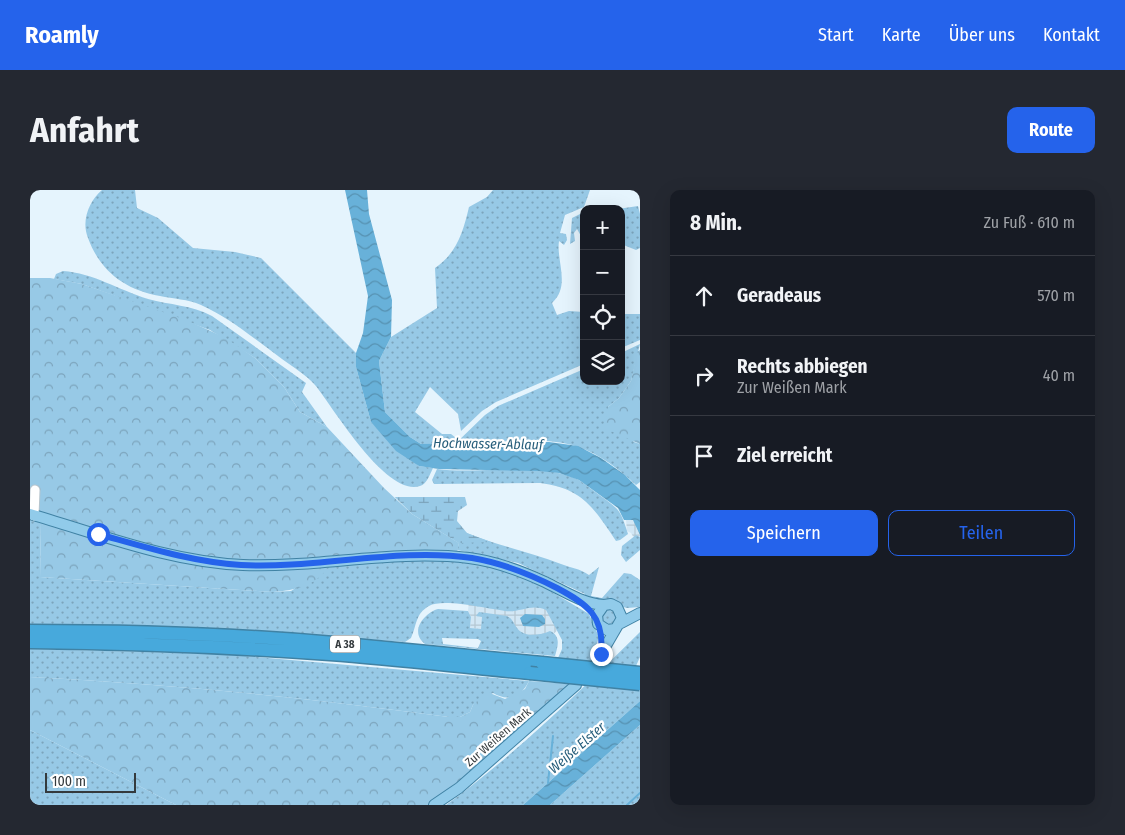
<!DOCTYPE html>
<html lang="de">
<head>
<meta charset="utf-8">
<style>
  body { margin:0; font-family:"Fira Sans Condensed",sans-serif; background:#242831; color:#f1f3f6 }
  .controls { position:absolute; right:15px; top:15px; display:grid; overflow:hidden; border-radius:10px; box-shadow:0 5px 20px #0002 }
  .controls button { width:45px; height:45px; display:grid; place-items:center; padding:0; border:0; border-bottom:1px solid #363941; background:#171b24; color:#f1f3f6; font:25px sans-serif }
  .scale { position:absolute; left:15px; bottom:12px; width:91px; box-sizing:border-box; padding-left:5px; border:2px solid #343a3d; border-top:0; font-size:14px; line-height:18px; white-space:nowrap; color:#343a3d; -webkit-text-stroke:4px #fff; paint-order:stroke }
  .stop { position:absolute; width:15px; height:15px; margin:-11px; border:4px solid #2563eb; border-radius:50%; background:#fff }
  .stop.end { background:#2563eb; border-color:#fff; box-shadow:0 1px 5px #0008 }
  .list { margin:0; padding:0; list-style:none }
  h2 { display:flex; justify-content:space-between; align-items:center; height:65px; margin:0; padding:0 20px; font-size:21px }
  h2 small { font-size:16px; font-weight:400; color:#9ea1a6 }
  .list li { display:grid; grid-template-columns:32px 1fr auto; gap:15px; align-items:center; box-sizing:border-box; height:80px; padding:0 20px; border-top:1px solid #363941 }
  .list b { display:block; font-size:19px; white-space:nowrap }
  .list p { margin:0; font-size:16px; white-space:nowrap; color:#9ea1a6 }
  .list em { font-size:16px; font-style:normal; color:#9ea1a6 }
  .actions { display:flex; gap:10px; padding:15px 20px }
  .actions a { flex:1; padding:11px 0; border:1px solid #2563eb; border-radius:10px; text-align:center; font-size:18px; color:#2563eb }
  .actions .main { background:#2563eb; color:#fff }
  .icon { flex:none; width:28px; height:28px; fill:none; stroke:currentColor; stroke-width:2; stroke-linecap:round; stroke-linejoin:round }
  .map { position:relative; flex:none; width:610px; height:615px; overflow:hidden; border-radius:10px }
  header { display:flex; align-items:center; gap:30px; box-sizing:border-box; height:70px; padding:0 25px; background:#2563eb; color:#fff }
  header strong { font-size:24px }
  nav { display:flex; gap:28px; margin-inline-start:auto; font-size:18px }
  .intro { display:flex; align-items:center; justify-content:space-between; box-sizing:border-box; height:120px; padding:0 30px }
  h1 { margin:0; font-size:35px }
  .button { padding:12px 22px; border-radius:10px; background:#2563eb; color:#fff; font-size:18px; font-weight:700 }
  main { display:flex; gap:30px; padding:0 30px }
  aside { flex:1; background:#171b24; border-radius:10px; box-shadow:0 5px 20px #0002 }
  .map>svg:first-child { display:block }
  .industrial { fill:url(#industrial-grid) }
  .grass { fill:url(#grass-dots); fill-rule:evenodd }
  .forest { fill:url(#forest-crowns) }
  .wetland { fill:url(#wetland-marsh) }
  .water { fill:url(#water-waves) }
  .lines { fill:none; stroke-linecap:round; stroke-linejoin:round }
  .stream { stroke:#68b1d9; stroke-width:2 }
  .minor-casing { stroke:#b7c5ce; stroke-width:11 }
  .major-casing { stroke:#4082a4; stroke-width:12 }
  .highway-casing { stroke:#4082a4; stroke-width:15 }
  .minor { stroke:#fff; stroke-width:9 }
  .major { stroke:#91cbea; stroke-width:10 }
  .highway { stroke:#47a9dc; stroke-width:12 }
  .highway-bridge-casing { stroke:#4082a4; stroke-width:15; stroke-linecap:butt }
  .highway-bridge { stroke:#47a9dc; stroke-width:12 }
  .route { stroke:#2563eb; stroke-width:6 }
  .labels { text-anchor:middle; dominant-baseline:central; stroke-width:4.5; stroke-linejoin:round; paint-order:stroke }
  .shield { fill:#fff; stroke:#717577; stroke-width:1 }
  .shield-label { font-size:11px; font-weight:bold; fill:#343a3d }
  .street-label { font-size:12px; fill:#343a3d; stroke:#fff }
  .water-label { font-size:14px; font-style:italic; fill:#275e7b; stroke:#fff }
</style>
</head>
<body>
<header>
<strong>Roamly</strong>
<nav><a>Start</a><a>Karte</a><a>Über uns</a><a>Kontakt</a></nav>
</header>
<div class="intro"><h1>Anfahrt</h1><a class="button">Route</a></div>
<main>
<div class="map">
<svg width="610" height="615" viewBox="0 0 610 615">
  <defs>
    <pattern id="industrial-grid" width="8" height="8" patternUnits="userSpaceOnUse" patternTransform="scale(1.25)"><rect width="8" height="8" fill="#d2e7f5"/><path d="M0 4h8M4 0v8" fill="none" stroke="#b5c7d3"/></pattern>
    <pattern id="grass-dots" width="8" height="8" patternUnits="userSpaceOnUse" patternTransform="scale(1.25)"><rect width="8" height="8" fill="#97c9e6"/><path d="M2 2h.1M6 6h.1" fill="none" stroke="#7ca4bc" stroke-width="1.8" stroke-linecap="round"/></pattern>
    <pattern id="forest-crowns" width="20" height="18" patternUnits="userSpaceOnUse" patternTransform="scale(1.25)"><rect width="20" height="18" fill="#97c9e6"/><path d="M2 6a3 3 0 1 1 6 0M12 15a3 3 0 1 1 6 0" fill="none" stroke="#7ca4bc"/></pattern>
    <pattern id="wetland-marsh" width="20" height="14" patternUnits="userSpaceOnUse" patternTransform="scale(1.25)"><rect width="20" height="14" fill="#97c9e6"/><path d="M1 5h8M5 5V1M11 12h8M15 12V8" fill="none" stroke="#7ca4bc"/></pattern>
    <pattern id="water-waves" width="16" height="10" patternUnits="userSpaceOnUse" patternTransform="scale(1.25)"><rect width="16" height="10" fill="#68b1d9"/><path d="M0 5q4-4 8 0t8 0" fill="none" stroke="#5691b1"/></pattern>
  </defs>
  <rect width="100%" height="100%" fill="#e5f4fd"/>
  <path class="industrial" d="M596,330H603L610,335V348H604L601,343L597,341Z
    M439,410L523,418L524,434L528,440L520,447L440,438L441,427L438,421Z"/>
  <path class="grass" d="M72,0H105L107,18L128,28L163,58L205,62L231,68L326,163V177L341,232L389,276L403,278C400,284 397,294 390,296C356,307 303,217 285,195C276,185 263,177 252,169C226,150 200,128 171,115C158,109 143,109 130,106C95,100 70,81 58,48C51,31 59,11 72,0Z
    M463,0H560L554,17L535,25L530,43L536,44L537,50L534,55L529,51C526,71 541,96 522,113L527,125L539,121L554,122V174L466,212L452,221L431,241L428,224L400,197L385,222L412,244H421L426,248L419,255L391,254L380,247L355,222L349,171L361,147L407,118L405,78C427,63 433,42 439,17L457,7Z
    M608,16L610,24V58L606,60L591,54V19H588Z
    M554,22V40L551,46L547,39L544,43L545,51L540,54L542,28Z
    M33,81C63,83 89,100 118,109C140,115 161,115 182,126L276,193L272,202L297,237L270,222L254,197L225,168L180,140L52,94L24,89L26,84Z
    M591,124H610V150L591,158Z
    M610,154L601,191L589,208L578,217L604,252L610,254V292L606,295C590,280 570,264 548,257C517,245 458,253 424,255L455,225L468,216L554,179V191H591V163Z
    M407,279C451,285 508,270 549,290C555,294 561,299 568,304C590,320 590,319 598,344L590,350L586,351C564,318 552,298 510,293L404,294L402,290Z
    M365,307C377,308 404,309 413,316C423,323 428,340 439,344C469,356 501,362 531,374C541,378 549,378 559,385L569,377L561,406L572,408L594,383L601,384L610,390V417L597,418L554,407L555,404L488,373L427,360L429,353L396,332Z
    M0,328L11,332L10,387L243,402L261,401L299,376L410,369L452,373L502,390L559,424L569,447L561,471L528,468L532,459V450L516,420C501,413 490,423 475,421C458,419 413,408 399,416C385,424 387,435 381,448L375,452L182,438L0,434Z
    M606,345L610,347V360L596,372L591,365L592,356Z
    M408,419L438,421L441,427L440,438L451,439L452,427L446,426L449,422L477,426C483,429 483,433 487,438C494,448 511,445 520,441C531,446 528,456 525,466L395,454C379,442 394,423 408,419ZM412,448L448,449L451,451L448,458L413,454Z
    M574,419H584L589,427L580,437L571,433V423Z
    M610,442V467L597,496L600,497L610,476V511L493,615H416C486,564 549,502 610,442Z
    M0,459L193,464L499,491C491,507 478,512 463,503L443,515L440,522L430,527H419C280,508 140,494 0,487Z
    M610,535V615H520Z
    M0,540L146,615H0Z"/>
  <path class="forest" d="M0,88H20L52,94L156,130L194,147L225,168L254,197L270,222L297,237L354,298L382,324L429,353L427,363L259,371L191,370L138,360L0,320Z
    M610,160V254L574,238L578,217L589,208L601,191L607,162Z
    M11,332L138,367L299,376C286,396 266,400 243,402L10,387Z
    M0,487C140,494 280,508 419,527H430L440,522L443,515L457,502L475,509L495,499L499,491L541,494L469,559L398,615H146L0,540Z"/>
  <path class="wetland" d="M365,307H435L437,315L428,321L427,331L437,343L461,352L429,353L382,324Z"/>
  <path class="water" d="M315,0H337L339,24L362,110L361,147L349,171L355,222L380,247L391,254L519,252L548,256L571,268L595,285L610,300V345L603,330H594L588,318L549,290L529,283L509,281L409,279L389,276L366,261L341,232L326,177V163L333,143L338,106Z
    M495,424L512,425L515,429V434L509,437L493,436L490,428Z
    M610,511V535L520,615H493Z"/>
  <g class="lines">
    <path class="stream" d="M518,593L523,546
      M597,615L610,603"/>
    <defs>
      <path id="minor" d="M4,326L5,300"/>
      <path id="major" d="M0,324C69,344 140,372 213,375C288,378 364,359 439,368C465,371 491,381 515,392C534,401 551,413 574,415
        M591,433L610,423
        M567,471L592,428L587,417L581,414L574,415L567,425L568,434L577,440L585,439
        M404,615L429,598L546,495"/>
      <path id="highway" d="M0,441C101,441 203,444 304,453C373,459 443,467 512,473
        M0,452C100,453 200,457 300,464C367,469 433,477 500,483"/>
    </defs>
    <use href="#minor" class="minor-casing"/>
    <use href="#major" class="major-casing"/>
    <use href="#highway" class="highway-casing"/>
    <use href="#minor" class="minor"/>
    <use href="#major" class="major"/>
    <use href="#highway" class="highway"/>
    <defs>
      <path id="highway-bridge" d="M512,473L610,483
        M500,483L610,494"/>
    </defs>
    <use href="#highway-bridge" class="highway-bridge-casing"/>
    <use href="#highway-bridge" class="highway-bridge"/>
  </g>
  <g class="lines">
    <path class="route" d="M68,344C115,357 162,372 211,375C286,379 369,357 442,368C472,373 500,384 527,398C557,414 575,426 571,464"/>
  </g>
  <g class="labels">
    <rect class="shield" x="300" y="445.5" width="30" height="17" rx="4"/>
    <g class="shield-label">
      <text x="315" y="454">A 38</text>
    </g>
    <g class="street-label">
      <text transform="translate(468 547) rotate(-41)">Zur Weißen Mark</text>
    </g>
    <g class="water-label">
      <text transform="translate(458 254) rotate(1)">Hochwasser-Ablauf</text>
      <text transform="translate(547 558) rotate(-41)">Weiße Elster</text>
    </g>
  </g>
</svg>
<div class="controls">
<button>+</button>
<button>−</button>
<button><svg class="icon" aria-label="locate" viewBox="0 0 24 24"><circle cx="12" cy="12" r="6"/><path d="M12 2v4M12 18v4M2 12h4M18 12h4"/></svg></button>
<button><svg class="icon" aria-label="layers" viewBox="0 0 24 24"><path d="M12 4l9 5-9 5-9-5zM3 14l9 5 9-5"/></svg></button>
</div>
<div class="scale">100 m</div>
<div class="stop" style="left:68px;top:344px"></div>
<div class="stop end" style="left:571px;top:464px"></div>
</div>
<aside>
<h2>8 Min.<small>Zu Fuß · 610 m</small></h2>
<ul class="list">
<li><svg class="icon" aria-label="ahead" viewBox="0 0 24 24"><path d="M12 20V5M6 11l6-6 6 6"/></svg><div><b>Geradeaus</b></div><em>570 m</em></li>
<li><svg class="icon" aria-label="right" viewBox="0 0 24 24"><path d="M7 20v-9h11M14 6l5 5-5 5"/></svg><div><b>Rechts abbiegen</b><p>Zur Weißen Mark</p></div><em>40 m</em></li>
<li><svg class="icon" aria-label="arrive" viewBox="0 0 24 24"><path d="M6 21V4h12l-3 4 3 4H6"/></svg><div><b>Ziel erreicht</b></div></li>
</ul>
<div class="actions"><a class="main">Speichern</a><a>Teilen</a></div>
</aside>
</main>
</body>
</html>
